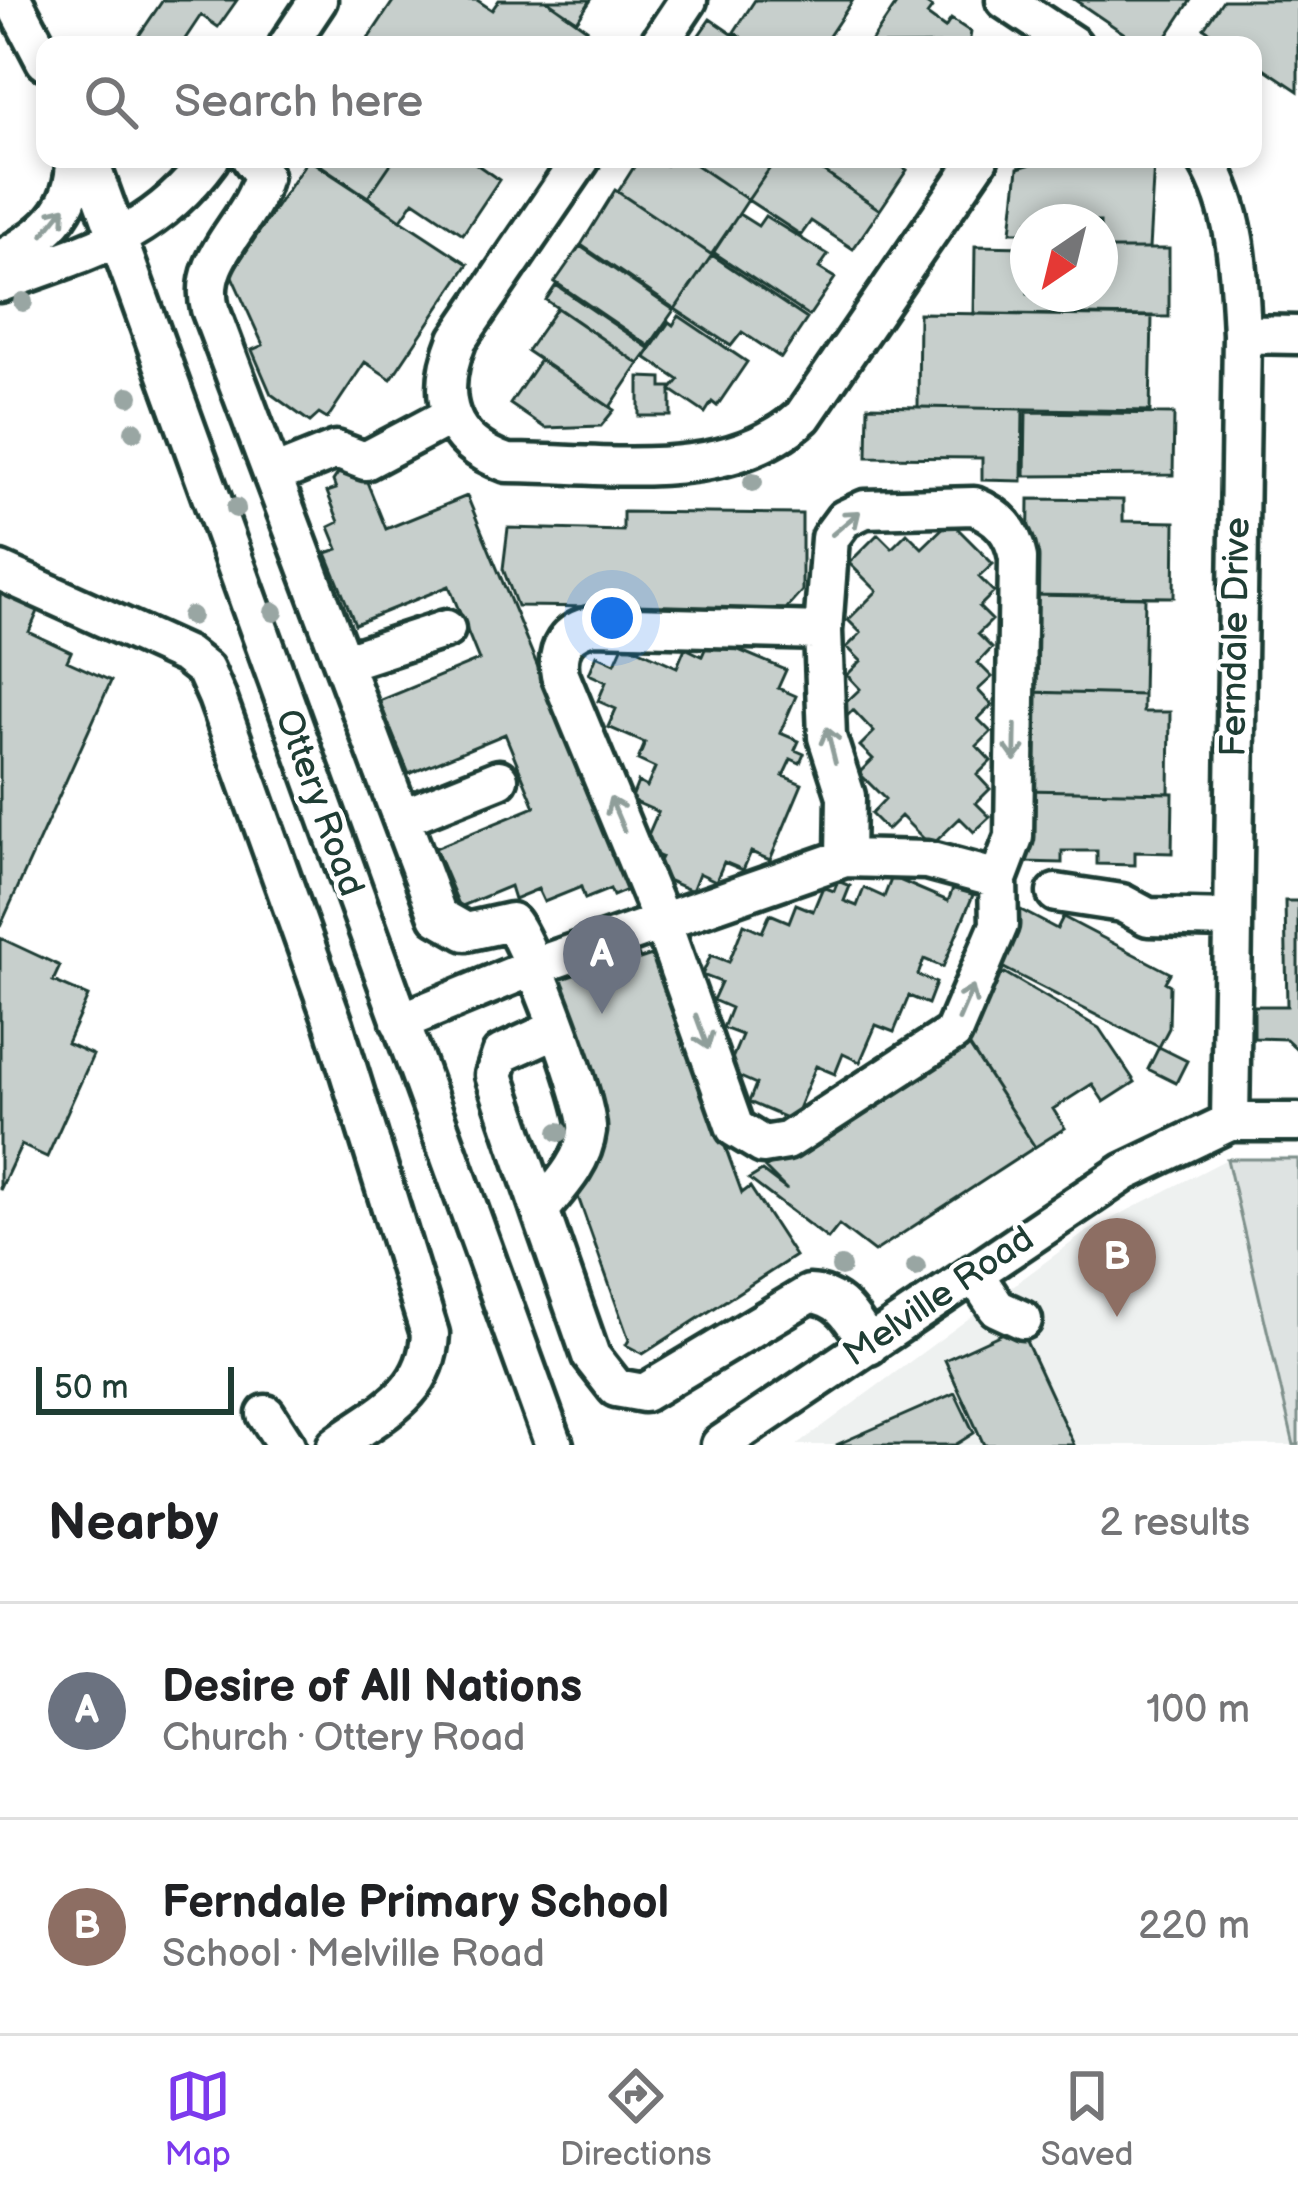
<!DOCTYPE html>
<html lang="en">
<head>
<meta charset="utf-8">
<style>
  body { margin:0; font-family:"Balsamiq Sans",sans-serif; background:#f6f6f6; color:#202124 }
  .compass { position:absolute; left:1010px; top:204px; width:108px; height:108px; border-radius:50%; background:#fff; box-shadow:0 6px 18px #0003; rotate:215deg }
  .scale { position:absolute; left:36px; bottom:30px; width:198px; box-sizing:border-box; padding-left:12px; border:6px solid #1f3d34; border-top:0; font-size:33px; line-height:42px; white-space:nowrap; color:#1f3d34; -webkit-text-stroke:9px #fff; paint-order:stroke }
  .you { position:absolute; left:612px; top:618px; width:42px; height:42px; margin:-30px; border:9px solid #fff; border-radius:50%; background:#1a73e8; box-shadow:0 0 0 18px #1a73e833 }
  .badge { display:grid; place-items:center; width:78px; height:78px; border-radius:50%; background:#7c3aed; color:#fff; font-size:39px; font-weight:700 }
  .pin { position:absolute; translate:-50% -99px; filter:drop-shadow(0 3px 6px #0008) }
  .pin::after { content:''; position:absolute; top:63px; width:42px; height:36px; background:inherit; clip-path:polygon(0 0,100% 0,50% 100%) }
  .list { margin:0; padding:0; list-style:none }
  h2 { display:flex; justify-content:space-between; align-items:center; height:156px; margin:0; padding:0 48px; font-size:51px }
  h2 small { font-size:39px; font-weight:400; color:#757577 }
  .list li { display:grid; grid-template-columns:78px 1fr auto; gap:36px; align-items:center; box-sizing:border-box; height:216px; padding:0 48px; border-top:3px solid #e0e0e0 }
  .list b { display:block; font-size:45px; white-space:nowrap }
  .list p { margin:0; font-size:39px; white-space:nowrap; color:#757577 }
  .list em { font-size:39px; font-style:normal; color:#757577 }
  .icon { flex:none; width:66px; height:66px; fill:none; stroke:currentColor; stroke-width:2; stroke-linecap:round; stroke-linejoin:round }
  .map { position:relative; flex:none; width:1298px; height:1445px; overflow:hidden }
  .search { position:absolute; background:#fff; box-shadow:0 6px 18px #0003; left:36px; right:36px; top:36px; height:132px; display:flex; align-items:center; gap:30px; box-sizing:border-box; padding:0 42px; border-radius:24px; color:#757577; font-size:45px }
  .sheet { height:588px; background:#fff }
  nav { display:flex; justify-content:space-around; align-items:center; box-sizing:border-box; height:168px; border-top:3px solid #e0e0e0; background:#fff; font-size:33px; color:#757577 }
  nav a { display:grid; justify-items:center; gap:6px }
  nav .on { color:#7c3aed }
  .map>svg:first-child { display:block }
  .built { fill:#eef1f0 }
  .green { fill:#dee3e2; stroke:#7e908b; stroke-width:3 }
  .building { fill:#c7cfcc; stroke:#1f3d34; stroke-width:3 }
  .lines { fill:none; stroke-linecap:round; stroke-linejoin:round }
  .minor-casing { stroke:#1f3d34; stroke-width:45 }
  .minor { stroke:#fff; stroke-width:36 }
  .tree { fill:#99a6a3 }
  .oneway { stroke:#8f9e9a }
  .labels { text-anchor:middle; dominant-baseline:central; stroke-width:9; stroke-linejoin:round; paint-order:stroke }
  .street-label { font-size:36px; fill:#1f3d34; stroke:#fff }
</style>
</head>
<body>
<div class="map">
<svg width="1298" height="1445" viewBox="0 0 1298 1445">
  <rect width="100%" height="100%" fill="#fff"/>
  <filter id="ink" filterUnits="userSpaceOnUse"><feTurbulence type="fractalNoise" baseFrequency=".00833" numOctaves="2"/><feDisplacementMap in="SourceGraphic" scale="24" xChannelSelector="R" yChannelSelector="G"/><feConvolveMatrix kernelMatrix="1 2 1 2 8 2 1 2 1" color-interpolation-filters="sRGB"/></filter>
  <g filter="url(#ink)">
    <path class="built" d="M1227,1159L1294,1445H797L1086,1232Z"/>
    <path class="green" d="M1227,1159H1298V1445H1294Z"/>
    <path class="building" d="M163,0H237L218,27L201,15L181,45H143L136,40Z
      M394,0H477L492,10L499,0H546L587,29L576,45H364Z
      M546,0H591L577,21Z
      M755,0H853L823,45H752L734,32Z
      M899,0H920L932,8L927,15L945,28L951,19L971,32L969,44L869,45Z
      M1075,0H1191L1161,45H1141Z
      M1223,0H1298V91L1253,61V45H1229L1204,28Z
      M710,19L732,34L752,45H713L699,35Z
      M308,159L468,264L391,379L365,362L327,419L319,414L310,422L271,394L252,350L263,345L231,274Z
      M311,159H394L368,197Z
      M394,159H469L499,180L463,234L414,201L401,220L368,197Z
      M639,159L666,165L669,159H687L748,200L712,255L618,192Z
      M687,159H776L748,200Z
      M776,159H805L880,210L853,249L811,221L801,235L748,200Z
      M805,159H891L907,170L880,210Z
      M1048,159L1154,161L1149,249H1100V222H1028V232H1011L1018,168Z
      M615,190L712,255L675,309L581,245Z
      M739,214L758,226L765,216L828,255L819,268L835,278L809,316L713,252Z
      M580,246L674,310L649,346L555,282Z
      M975,246L1028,247V294H1100V249H1169V317L974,314Z
      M712,255L807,319L781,358L742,332L731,346L675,309Z
      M556,285L650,349L639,364L546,300Z
      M557,308L639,364L610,407L527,351Z
      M919,313L1152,316L1150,411L918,407Z
      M679,316L747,362L717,406L712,402L705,413L671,390L679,380L645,357L669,322L673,325Z
      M540,360L614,410L601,426L545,428L510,404Z
      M639,377L662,378V387H671V416H639Z
      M868,406L1023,409L1022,481L982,480V458L867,457Z
      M1026,412L1174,414L1173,475L1025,476Z
      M345,463L360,479L365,477L386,529L467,496L630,889L613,896L610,889L585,899L581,887L544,902L538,889L514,899L510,886L460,907L435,848L535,807L505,734L409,774L379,701L479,660L449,586L355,624L326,553L338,549L329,527L339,522L327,492L336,489L333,481Z
      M1029,499L1123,500V521L1175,522L1174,597L1028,595Z
      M623,512L802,514V591L786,609L517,606L503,569L508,528L623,531Z
      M950,521L993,564L979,577L994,592L979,607L992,620L978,634L992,648L978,663L992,677L978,690L992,705L978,719L991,732L977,746L991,761L977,775L990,789L976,803L990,817L974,832L960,818L931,846L901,816L887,830L871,814L885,799L859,773L873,759L860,746L874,732L853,710L846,717L839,709L860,689L847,675L861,661L847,647L861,633L848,620L877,591L849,563L878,534L892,548L907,533L922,548Z
      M0,591L39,609L29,632L71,652L67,661L111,681L0,927Z
      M1028,595L1145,597L1143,695L1027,692Z
      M710,638L786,670L778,688L796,696L780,733L799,741L795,750L804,754L800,763L791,759L783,776L802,784L770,860L751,852L743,870L724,862L716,881L699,873L692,891L653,874L661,857L642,849L658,812L631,800L638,782L647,787L655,768L638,760L645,743L608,727L616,709L598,701L606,682L589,674L597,655L615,663L624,643L677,667L685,648L702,656Z
      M1030,692L1143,695V712H1170L1169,793L1025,790Z
      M1025,790L1173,793L1172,853L1135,852V865L1097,864V851H1062V863L1024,862Z
      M892,877L948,901L954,886L973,895L943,967L924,959L918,975L936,983L928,1004L909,996L894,1032L876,1025L860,1062L843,1054L835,1074L816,1066L793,1121L749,1102L756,1084L727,1071L742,1035L723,1028L731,1008L713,1000L721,982L702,975L711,955L729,962L744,924L762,932L770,914L789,922L796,904L813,911L823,887L834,891L838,881L850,886L844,901L857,906L864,888L884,897Z
      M1285,901H1298V1050L1286,1039L1254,1038V1006H1287Z
      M1017,908L1057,929L1063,917L1170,973L1165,982L1170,985L1169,1028L1159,1047L994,963Z
      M0,938L60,966L53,981L88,996L67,1043L93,1055L47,1157L21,1145L0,1190Z
      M637,952L640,959L655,954L742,1193L750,1187L795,1256L643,1354L626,1345L629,1340L576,1191L606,1126L556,988L560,979Z
      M1005,973L1099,1028L1135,1082L1104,1102L1092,1084L1053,1109L1065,1128L1035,1147L965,1039L988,983Z
      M964,1038L1035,1147L874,1252L839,1225L828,1239L749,1179L762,1171L787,1190L765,1168Z
      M1159,1047L1187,1061L1176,1083L1148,1069Z
      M1019,1326L1074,1445H984L945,1360Z
      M955,1393L974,1433L955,1445H836Z"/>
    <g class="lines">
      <defs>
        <path id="minor" d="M13,0L45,61
          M1005,0L1073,45
          M288,45L318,0
          M658,45L688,0
          M89,159L554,1445
          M251,159L263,175C252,224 196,257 210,309L438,916L466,932L511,922C529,943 590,1105 587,1131C583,1163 560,1186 540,1210L591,1356L616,1388L644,1393L809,1294C841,1295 854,1321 869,1346
          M581,159L458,339C435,396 447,442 507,463C604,463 726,486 803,416L979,159
          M1206,159C1238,213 1239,273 1242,334L1230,1122
          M0,260C43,235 75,214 75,159
          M0,283C87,251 153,237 210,159
          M1242,334L1298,335
          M274,475L336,450L365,461L448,417
          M0,571L186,655L205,670L217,697L334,1024L430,1334C427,1395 380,1413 336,1445
          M823,631L594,625C567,630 555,648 560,675L662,922L735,1128L763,1145L787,1141L953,1033L999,925L998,879L1014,837L1018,558C1013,531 999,516 974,506L865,509L844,519L830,538L823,631L827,737L846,796L845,858
          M345,662L446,629
          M404,817L499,779
          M1056,893L1122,903L1148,917L1230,919
          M400,1022L536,966L845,858L927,860L998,879
          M540,1210L494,1075L501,1054L554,1030
          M974,1273L997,1308L1023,1320
          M266,1414L286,1445
          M720,1445L1125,1172L1230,1122H1298"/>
      </defs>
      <use href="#minor" class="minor-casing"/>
      <use href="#minor" class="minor"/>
    </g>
    <g class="tree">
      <circle cx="23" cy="302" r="10"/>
      <circle cx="129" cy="396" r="10"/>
      <circle cx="134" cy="431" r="10"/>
      <circle cx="753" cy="482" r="10"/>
      <circle cx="236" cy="508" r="10"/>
      <circle cx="274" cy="612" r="10"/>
      <circle cx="191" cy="616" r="10"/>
      <circle cx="559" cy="1132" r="10"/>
      <circle cx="841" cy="1267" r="10"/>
      <circle cx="916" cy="1267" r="10"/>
    </g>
    <defs><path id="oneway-shaft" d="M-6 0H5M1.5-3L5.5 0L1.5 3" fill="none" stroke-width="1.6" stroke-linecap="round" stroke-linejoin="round" transform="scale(3)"/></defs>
    <g class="oneway">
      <use href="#oneway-shaft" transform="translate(54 221) rotate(-51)"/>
      <use href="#oneway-shaft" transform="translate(846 523) rotate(-40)"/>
      <use href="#oneway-shaft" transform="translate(1015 743) rotate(91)"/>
      <use href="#oneway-shaft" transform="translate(831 745) rotate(-104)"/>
      <use href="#oneway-shaft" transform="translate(617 814) rotate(-113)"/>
      <use href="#oneway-shaft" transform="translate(966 1003) rotate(-67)"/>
      <use href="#oneway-shaft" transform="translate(702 1032) rotate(70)"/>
    </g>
  </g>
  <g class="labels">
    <g class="street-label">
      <text transform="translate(1236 637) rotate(-89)">Ferndale Drive</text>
      <text transform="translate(319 803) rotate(70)">Ottery Road</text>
      <text transform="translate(939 1297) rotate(-34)">Melville Road</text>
    </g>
  </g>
</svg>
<svg class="compass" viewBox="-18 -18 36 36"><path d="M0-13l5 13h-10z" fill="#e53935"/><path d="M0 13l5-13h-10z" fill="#757577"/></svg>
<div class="scale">50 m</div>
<div class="you"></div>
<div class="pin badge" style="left:602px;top:1014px;background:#6b7280">A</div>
<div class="pin badge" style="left:1117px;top:1317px;background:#8d6e63">B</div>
<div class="search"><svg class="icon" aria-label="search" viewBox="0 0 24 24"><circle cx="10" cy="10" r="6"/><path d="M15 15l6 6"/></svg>Search here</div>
</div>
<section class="sheet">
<h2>Nearby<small>2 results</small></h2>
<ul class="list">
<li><span class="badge" style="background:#6b7280">A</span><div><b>Desire of All Nations</b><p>Church · Ottery Road</p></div><em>100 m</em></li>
<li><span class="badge" style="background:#8d6e63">B</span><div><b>Ferndale Primary School</b><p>School · Melville Road</p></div><em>220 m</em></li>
</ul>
</section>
<nav>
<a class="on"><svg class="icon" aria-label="map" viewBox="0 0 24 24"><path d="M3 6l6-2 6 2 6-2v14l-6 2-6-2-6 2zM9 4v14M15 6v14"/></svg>Map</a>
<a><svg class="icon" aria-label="directions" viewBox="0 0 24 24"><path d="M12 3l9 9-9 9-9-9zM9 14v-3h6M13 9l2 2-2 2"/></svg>Directions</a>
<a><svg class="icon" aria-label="saved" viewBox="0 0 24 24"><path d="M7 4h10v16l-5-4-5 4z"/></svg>Saved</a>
</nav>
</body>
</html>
